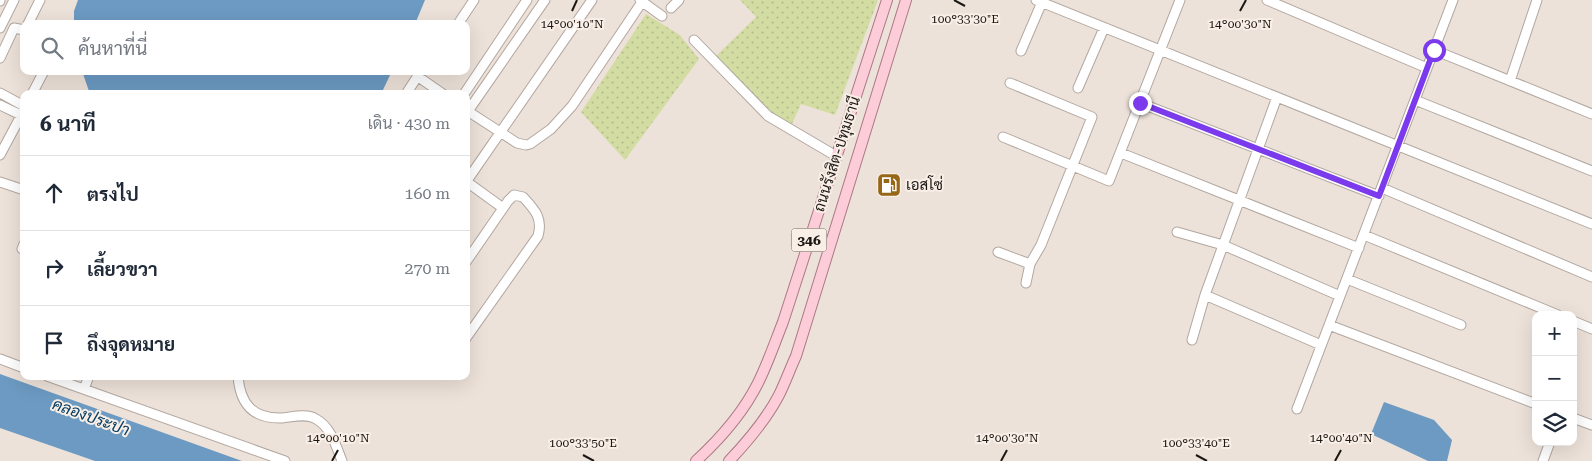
<!DOCTYPE html>
<html lang="th">
<head>
<meta charset="utf-8">
<style>
  body { margin:0; font-family:"Roboto Serif",Sarabun,serif; background:#f6f6f7; color:#1f2937 }
  .controls { position:absolute; right:15px; bottom:15px; display:grid; overflow:hidden; border-radius:10px; box-shadow:0 5px 20px #0002 }
  .controls button { width:45px; height:45px; display:grid; place-items:center; padding:0; border:0; border-bottom:1px solid #e0e1e3; background:#fff; color:#1f2937; font:25px sans-serif }
  .stop { position:absolute; width:15px; height:15px; margin:-11px; border:4px solid #7c3aed; border-radius:50%; background:#fff }
  .stop.end { background:#7c3aed; border-color:#fff; box-shadow:0 1px 5px #0008 }
  .list { margin:0; padding:0; list-style:none }
  h2 { display:flex; justify-content:space-between; align-items:center; height:65px; margin:0; padding:0 20px; font-size:21px }
  h2 small { font-size:16px; font-weight:400; color:#747a83 }
  .list li { display:grid; grid-template-columns:32px 1fr auto; gap:15px; align-items:center; box-sizing:border-box; height:75px; padding:0 20px; border-top:1px solid #e0e1e3 }
  .list b { display:block; font-size:19px; white-space:nowrap }
  .list em { font-size:16px; font-style:normal; color:#747a83 }
  .icon { flex:none; width:28px; height:28px; fill:none; stroke:currentColor; stroke-width:2; stroke-linecap:round; stroke-linejoin:round }
  .map { position:relative; flex:none; width:1592px; height:461px; overflow:hidden }
  .search { position:absolute; background:#fff; box-shadow:0 5px 20px #0002; left:20px; top:20px; width:450px; height:55px; display:flex; align-items:center; gap:12px; box-sizing:border-box; padding:0 18px; border-radius:10px; color:#747a83; font-size:19px }
  .panel { position:absolute; background:#fff; box-shadow:0 5px 20px #0002; left:20px; top:90px; width:450px; height:290px; border-radius:10px }
  .map>svg:first-child { display:block }
  .grass { fill:url(#grass-dots) }
  .water { fill:#6c9ac2 }
  .lines { fill:none; stroke-linecap:round; stroke-linejoin:round }
  .minor-casing { stroke:#b2a7a0; stroke-width:11 }
  .major-casing { stroke:#ac7884; stroke-width:12 }
  .minor { stroke:#fff; stroke-width:9 }
  .major { stroke:#fccdd9; stroke-width:10 }
  .route { stroke:#7c3aed; stroke-width:6 }
  .ticks { fill:none; stroke:#1b1714; stroke-width:2 }
  .labels { text-anchor:middle; dominant-baseline:central; stroke-width:4; stroke-linejoin:round; paint-order:stroke }
  .shield { fill:#faefe7; stroke:#5e5853; stroke-width:1 }
  .shield-label { font-size:14px; font-weight:bold; fill:#1b1714 }
  .street-label { font-size:15px; fill:#1b1714; stroke:#faefe7 }
  .poi-label { font-size:15px; fill:#1b1714; stroke:#faefe7; text-anchor:start }
  .water-label { font-size:16px; font-style:italic; fill:#043e65; stroke:#faefe7 }
  .ticks-label { font-size:12px; text-anchor:middle; fill:#1b1714; stroke:#faefe7; stroke-width:4; stroke-linejoin:round; paint-order:stroke }
</style>
</head>
<body>
<div class="map">
<svg width="1592" height="461" viewBox="0 0 1592 461">
  <defs>
    <pattern id="grass-dots" width="8" height="8" patternUnits="userSpaceOnUse" patternTransform="scale(1.25)"><rect width="8" height="8" fill="#d3dda3"/><path d="M2 2h.1M6 6h.1" fill="none" stroke="#b5bd8b" stroke-width="1.8" stroke-linecap="round"/></pattern>
  </defs>
  <rect width="100%" height="100%" fill="#ede2d9"/>
  <path class="grass" d="M740,0H878L835,115L801,104L791,126L763,107L716,56L756,17Z
    M646,14L680,35L699,59L625,160L581,112Z"/>
  <path class="water" d="M78,0H425L415,24H74V11Z
    M82,71H392L381,94H90Z
    M0,374L242,461H95L0,428Z
    M1384,402L1434,420L1452,440L1447,461H1428L1371,434Z"/>
  <g class="lines">
    <defs>
      <path id="minor" d="M640,0L662,16
        M1036,0L1592,224
        M1267,0L1427,68
        M0,1V0
        M671,8L679,0
        M28,24L40,0
        M458,24L474,0
        M0,28L14,0
        M694,40L768,116L836,156
        M1434,50L1592,114
        M1021,51L1042,2
        M0,58L14,28L24,30
        M417,76L443,94
        M1510,81L1537,0
        M1010,83L1092,117L1041,245L1030,264L1026,283
        M1078,88L1104,28
        M0,93L24,106
        M32,94L44,71
        M406,94L421,71
        M464,94L527,0
        M1415,100L1592,171
        M1140,103L1379,196
        M0,105L21,115H24
        M466,110L517,143L526,145L530,144L551,129L572,106L642,2
        M466,114L545,0
        M1003,137L1109,181L1180,0
        M1121,153L1359,248
        M0,155L24,110
        M0,182L24,190
        M466,182L592,0
        M467,182L503,208
        M1382,188L1592,277
        M1177,232L1223,245L1340,296
        M1364,235L1558,315
        M22,249L24,244
        M998,252L1030,264
        M466,262L508,201L514,195L523,197C535,210 543,218 538,236L466,338
        M1347,279L1461,325
        M1205,295L1321,345
        M1573,321L1592,329
        M1329,325L1536,404
        M1192,340L1205,295L1277,97
        M0,359L24,368
        M47,376L285,461
        M238,376C240,404 253,419 282,418C292,417 307,413 316,419C331,427 336,446 342,461
        M84,389L89,376
        M1297,409L1453,0
        M1573,418L1592,425
        M1543,461L1550,442"/>
      <path id="major" d="M696,461C721,438 743,413 758,383C768,363 775,342 783,322L887,0
        M729,461C748,441 766,420 779,395C785,383 790,369 796,356L906,0"/>
    </defs>
    <use href="#minor" class="minor-casing"/>
    <use href="#major" class="major-casing"/>
    <use href="#minor" class="minor"/>
    <use href="#major" class="major"/>
  </g>
  <g class="lines">
    <path class="route" d="M1140,103L1379,196L1434,50"/>
  </g>
  <path class="ticks" d="M954,0L965,6M572,11L577,0M1240,11L1246,0M583,455L594,461M1196,455L1207,461M332,461L338,450M1001,461L1007,450M1335,461L1341,450"/>
  <defs>
    <symbol id="fuel-square" viewBox="-11 -11 22 22"><rect x="-9" y="-9" width="18" height="18" rx="4" fill="#966717" stroke="#faefe7"/><path d="M-5.5-6h7V0h2V4h1.3V-2.5L3-4.5l.8-.8L6-3V5H2.5V1h-1V6h-7ZM-4.2-4.7v3.2H.2V-4.7Z" fill="#fff"/></symbol>
  </defs>
  <g fill-rule="evenodd">
    <use href="#fuel-square" x="875" y="171" width="28" height="28"/>
  </g>
  <g class="labels">
    <rect class="shield" x="791.5" y="228.5" width="35" height="23" rx="4"/>
    <g class="shield-label">
      <text x="809" y="240">346</text>
    </g>
    <g class="street-label">
      <text transform="translate(837 154) rotate(-72)">ถนนรังสิต-ปทุมธานี</text>
    </g>
    <g class="poi-label">
      <text x="906" y="185">เอสโซ่</text>
    </g>
    <g class="water-label">
      <text transform="translate(91 417) rotate(20)">คลองประปา</text>
    </g>
  </g>
  <g class="ticks-label">
    <text x="965" y="23">100°33'30"E</text>
    <text x="572" y="28">14°00'10"N</text>
    <text x="1240" y="28">14°00'30"N</text>
    <text x="338" y="442">14°00'10"N</text>
    <text x="1007" y="442">14°00'30"N</text>
    <text x="1341" y="442">14°00'40"N</text>
    <text x="583" y="447">100°33'50"E</text>
    <text x="1196" y="447">100°33'40"E</text>
  </g>
</svg>
<div class="controls">
<button>+</button>
<button>−</button>
<button><svg class="icon" aria-label="layers" viewBox="0 0 24 24"><path d="M12 4l9 5-9 5-9-5zM3 14l9 5 9-5"/></svg></button>
</div>
<div class="stop" style="left:1434px;top:50px"></div>
<div class="stop end" style="left:1140px;top:103px"></div>
<div class="search"><svg class="icon" aria-label="search" viewBox="0 0 24 24"><circle cx="10" cy="10" r="6"/><path d="M15 15l6 6"/></svg>ค้นหาที่นี่</div>
<section class="panel">
<h2>6 นาที<small>เดิน · 430 m</small></h2>
<ul class="list">
<li><svg class="icon" aria-label="ahead" viewBox="0 0 24 24"><path d="M12 20V5M6 11l6-6 6 6"/></svg><div><b>ตรงไป</b></div><em>160 m</em></li>
<li><svg class="icon" aria-label="right" viewBox="0 0 24 24"><path d="M7 20v-9h11M14 6l5 5-5 5"/></svg><div><b>เลี้ยวขวา</b></div><em>270 m</em></li>
<li><svg class="icon" aria-label="arrive" viewBox="0 0 24 24"><path d="M6 21V4h12l-3 4 3 4H6"/></svg><div><b>ถึงจุดหมาย</b></div></li>
</ul>
</section>
</div>
</body>
</html>
